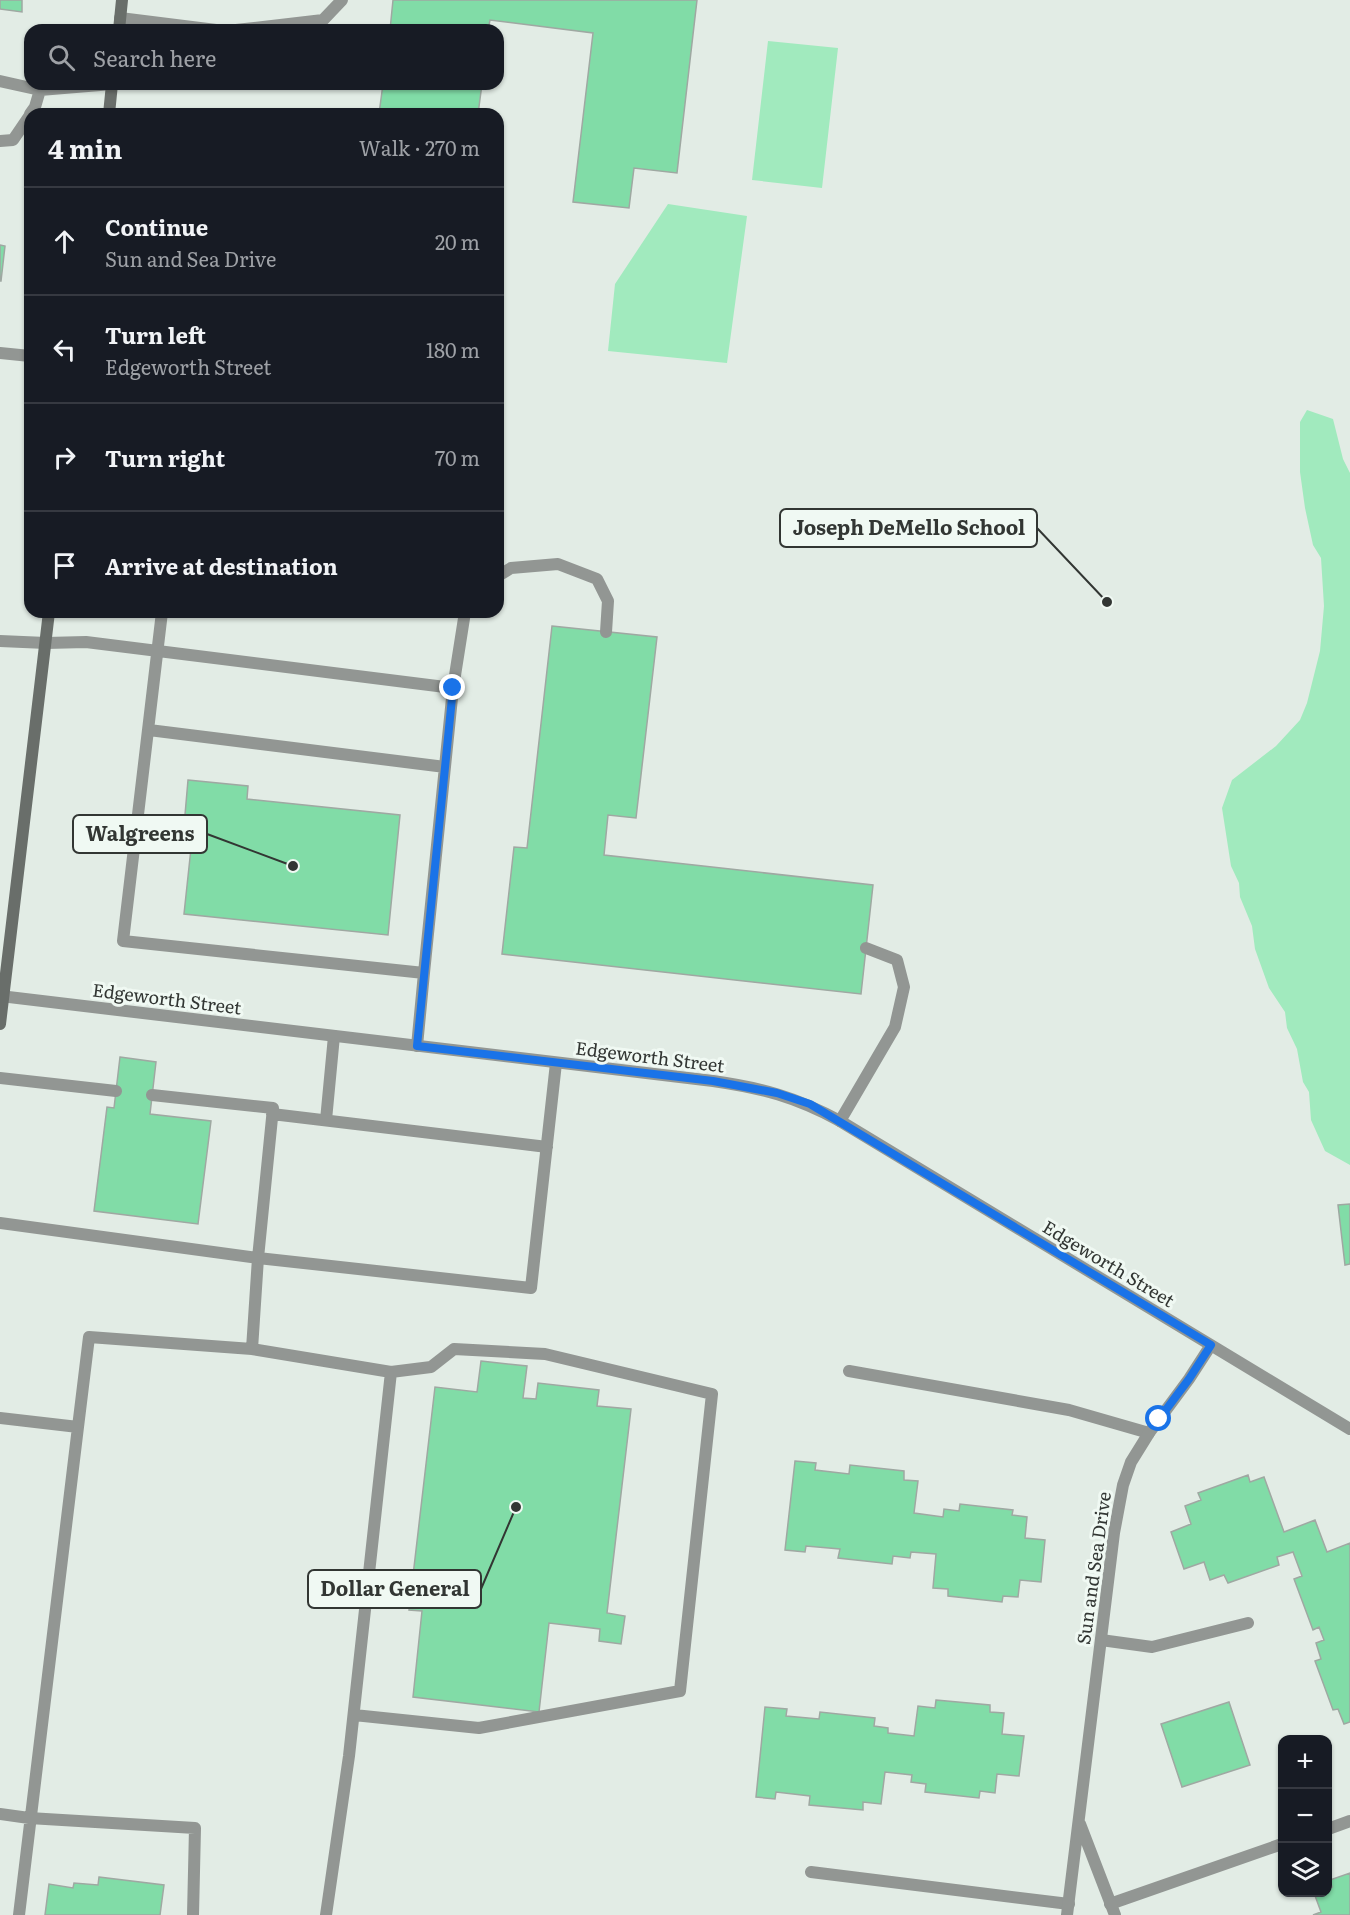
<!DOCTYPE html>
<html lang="en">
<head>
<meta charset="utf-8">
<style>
  body { margin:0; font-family:Literata,serif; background:#20242c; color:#f1f3f6 }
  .controls { position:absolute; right:18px; bottom:18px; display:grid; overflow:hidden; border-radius:12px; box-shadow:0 2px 4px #0004 }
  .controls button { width:54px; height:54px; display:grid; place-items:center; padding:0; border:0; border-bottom:2px solid #363941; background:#171b24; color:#f1f3f6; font:30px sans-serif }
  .stop { position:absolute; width:18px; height:18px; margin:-14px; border:4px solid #1a73e8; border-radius:50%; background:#fff }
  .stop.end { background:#1a73e8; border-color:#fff; box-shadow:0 2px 6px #0008 }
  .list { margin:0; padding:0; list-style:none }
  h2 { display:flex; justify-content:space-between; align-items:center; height:78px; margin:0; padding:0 24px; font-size:26px }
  h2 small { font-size:20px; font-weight:400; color:#9ea1a6 }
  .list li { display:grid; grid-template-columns:39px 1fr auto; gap:18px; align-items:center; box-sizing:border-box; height:108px; padding:0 24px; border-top:2px solid #363941 }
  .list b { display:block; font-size:22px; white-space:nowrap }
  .list p { margin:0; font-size:20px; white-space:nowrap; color:#9ea1a6 }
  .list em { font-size:20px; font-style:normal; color:#9ea1a6 }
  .icon { flex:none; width:33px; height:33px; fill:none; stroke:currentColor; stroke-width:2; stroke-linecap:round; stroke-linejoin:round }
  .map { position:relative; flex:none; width:1350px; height:1915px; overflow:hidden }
  .search { position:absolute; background:#171b24; box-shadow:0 2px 4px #0004; left:24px; top:24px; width:480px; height:66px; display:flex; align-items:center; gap:15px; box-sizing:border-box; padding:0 21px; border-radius:18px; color:#9ea1a6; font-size:22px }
  .panel { position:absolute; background:#171b24; box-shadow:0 2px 4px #0004; left:24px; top:108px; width:480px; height:510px; border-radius:18px }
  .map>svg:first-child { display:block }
  .green { fill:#a1eabe }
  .building { fill:#81dca7; stroke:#9fa8a2; stroke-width:1.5 }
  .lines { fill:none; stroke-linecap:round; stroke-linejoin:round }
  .lane { stroke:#929693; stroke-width:12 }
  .street { stroke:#929693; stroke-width:12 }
  .secondary { stroke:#696e6a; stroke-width:12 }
  .route { stroke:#1a73e8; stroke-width:8 }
  .labels { text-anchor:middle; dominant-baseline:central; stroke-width:6; stroke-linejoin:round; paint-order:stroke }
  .street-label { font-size:18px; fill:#323633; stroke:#f0f9f3 }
  .leader { fill:none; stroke:#323633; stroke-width:2 }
  .callout-dot { fill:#323633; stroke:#f0f9f3; stroke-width:2 }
  .callout { fill:#f0f9f3; stroke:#323633; stroke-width:2 }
  .callout-label { font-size:20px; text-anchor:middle; font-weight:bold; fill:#323633 }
</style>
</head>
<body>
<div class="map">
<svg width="1350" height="1915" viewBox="0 0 1350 1915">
  <rect width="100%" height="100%" fill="#e2ece5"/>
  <path class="green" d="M768,41L838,48L822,188L752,180Z
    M668,204L747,216L727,363L608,351L615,284Z
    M1307,410L1333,419L1343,459L1350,473V1165L1325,1151L1311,1120L1309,1092L1303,1082L1297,1049L1287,1028L1285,1012L1269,988L1255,949L1252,926L1240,897L1239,883L1231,866L1222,808L1232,780L1276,746L1300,720L1307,703L1320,651L1324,606L1321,558L1313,545L1305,508L1300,472V422Z"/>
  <path class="building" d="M0,0H22V12L0,9Z
    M393,0H697L677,173L634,168L629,208L573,202L593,33L490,20L488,30H390Z
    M383,84H482L478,114H379Z
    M0,245L5,246L1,281H0Z
    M552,626L657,637L636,818L608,815L604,855L873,885L861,994L502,954L514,847L527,848Z
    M188,780L248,786L247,799L400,815L388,935L184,914L192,839L183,838Z
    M120,1057L156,1062L150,1114L211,1121L198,1224L94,1211L107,1107L114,1108Z
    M1350,1204V1264L1345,1265L1338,1205Z
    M481,1361L527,1366L523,1398L536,1399L538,1383L599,1390L597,1406L631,1409L607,1613L625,1616L621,1644L599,1641L600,1629L549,1623L539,1712L413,1697L422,1611L409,1610L435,1387L477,1392Z
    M795,1461L816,1463L815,1470L849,1474L850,1465L904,1471V1480L918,1481L914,1513L943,1517L944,1509L959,1511L960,1504L1013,1510L1012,1515L1027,1517L1025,1538L1045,1540L1041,1582L1020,1580L1018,1597L1003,1596L1002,1602L948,1596V1589L933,1588L936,1554L911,1552L910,1558L893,1556L892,1564L838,1558L840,1549L806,1546L805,1552L785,1550Z
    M1248,1475L1250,1482L1264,1477L1284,1532L1315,1520L1327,1552L1350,1543V1722L1344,1724L1338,1709L1333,1710L1315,1661L1321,1659L1316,1643L1324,1640L1319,1627L1313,1630L1294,1579L1302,1576L1293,1552L1277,1557L1279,1565L1228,1583L1224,1575L1210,1580L1204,1562L1184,1569L1171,1532L1191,1524L1185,1506L1201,1500L1198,1493Z
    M936,1700L990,1705V1712L1004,1713L1002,1734L1024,1736L1019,1776L997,1774L995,1793L980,1791L979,1798L925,1792L926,1784L911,1782L912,1775L885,1772L881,1804L863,1802V1810L809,1805L810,1796L776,1792L775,1799L756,1797L765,1707L787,1709L786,1716L819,1719L820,1712L875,1718L874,1726L888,1728V1733L914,1736L918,1706L935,1708Z
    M1229,1702L1250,1765L1182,1787L1161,1724Z
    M1350,1873V1915H1313L1321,1912L1314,1893L1328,1892V1889L1332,1887L1330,1880Z
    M99,1877L164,1885L160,1915H45L49,1884L73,1888L74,1883L98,1885Z"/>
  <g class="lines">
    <path class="lane" d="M120,18L216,30
      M236,30L323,20L342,0
      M0,81L40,90
      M30,114L35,107L40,90L112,84
      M0,141L13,140L30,115
      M498,576L511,568L558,564L597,579L608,601L606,632
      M162,612L123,941L424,973L417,1046
      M46,643L86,642L453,688L465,612
      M149,730L445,767
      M424,973L453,688
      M0,1078L116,1091
      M152,1095L273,1108L258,1258L252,1349L391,1372L349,1756L326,1915
      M272,1114L547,1147
      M326,1120L334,1036
      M840,1121L895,1027L904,987L897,960L866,948
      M0,1223L258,1258L531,1288L556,1063
      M849,1371L1069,1410L1149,1433
      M0,1418L78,1427L89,1337L252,1349
      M1101,1640L1152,1647L1248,1623
      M354,1715L479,1728L680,1691L712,1394L545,1354L454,1349L431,1367L391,1372
      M0,1814L29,1818L195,1828L193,1915
      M1328,1829L1350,1821
      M811,1872L1069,1904
      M1110,1904L1282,1844
      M19,1915L78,1427"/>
    <path class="street" d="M0,353L30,356
      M0,641L46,643
      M0,996L713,1081C762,1088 796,1097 840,1121L1350,1429
      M1080,1824L1115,1915
      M1067,1915L1114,1533L1123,1485L1131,1462L1149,1433L1189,1379L1211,1345"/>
    <path class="secondary" d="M119,30L122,0
      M109,114L112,84
      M0,1024L49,612"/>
  </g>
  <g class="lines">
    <path class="route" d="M453,688L417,1046L713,1081L777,1093L810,1104L1211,1345L1189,1379L1159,1419"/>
  </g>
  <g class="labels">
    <g class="street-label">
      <text transform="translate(167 998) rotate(7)">Edgeworth Street</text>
      <text transform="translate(650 1056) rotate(7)">Edgeworth Street</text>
      <text transform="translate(1109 1263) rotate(31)">Edgeworth Street</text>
      <text transform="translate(1093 1568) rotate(-82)">Sun and Sea Drive</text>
    </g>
  </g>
  <path class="leader" d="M1107 602L1037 528M293 866L207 834M516 1507L481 1589"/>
  <g class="callout-dot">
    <circle cx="1107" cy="602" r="6"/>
    <circle cx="293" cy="866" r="6"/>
    <circle cx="516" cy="1507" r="6"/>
  </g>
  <g class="callout">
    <rect x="780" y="509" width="257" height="38" rx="6"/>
    <rect x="73" y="815" width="134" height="38" rx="6"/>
    <rect x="308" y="1570" width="173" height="38" rx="6"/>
  </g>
  <g class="callout-label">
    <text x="909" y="535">Joseph DeMello School</text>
    <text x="140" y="841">Walgreens</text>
    <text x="395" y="1596">Dollar General</text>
  </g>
</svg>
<div class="controls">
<button>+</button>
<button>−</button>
<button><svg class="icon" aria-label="layers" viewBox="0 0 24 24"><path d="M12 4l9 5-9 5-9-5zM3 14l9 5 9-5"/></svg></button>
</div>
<div class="stop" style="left:1159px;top:1419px"></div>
<div class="stop end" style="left:453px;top:688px"></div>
<div class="search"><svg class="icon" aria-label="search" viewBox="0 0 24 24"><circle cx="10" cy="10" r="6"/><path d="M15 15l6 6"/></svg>Search here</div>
<section class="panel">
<h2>4 min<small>Walk · 270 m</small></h2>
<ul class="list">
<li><svg class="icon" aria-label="ahead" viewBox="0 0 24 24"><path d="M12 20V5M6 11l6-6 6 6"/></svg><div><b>Continue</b><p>Sun and Sea Drive</p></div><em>20 m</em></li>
<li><svg class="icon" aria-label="left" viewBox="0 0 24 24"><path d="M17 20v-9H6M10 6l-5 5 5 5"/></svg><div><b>Turn left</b><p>Edgeworth Street</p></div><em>180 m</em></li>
<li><svg class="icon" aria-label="right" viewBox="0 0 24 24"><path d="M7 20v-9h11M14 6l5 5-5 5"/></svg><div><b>Turn right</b></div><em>70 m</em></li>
<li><svg class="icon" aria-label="arrive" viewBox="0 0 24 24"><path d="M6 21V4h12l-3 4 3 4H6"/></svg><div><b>Arrive at destination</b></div></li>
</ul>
</section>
</div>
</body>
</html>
